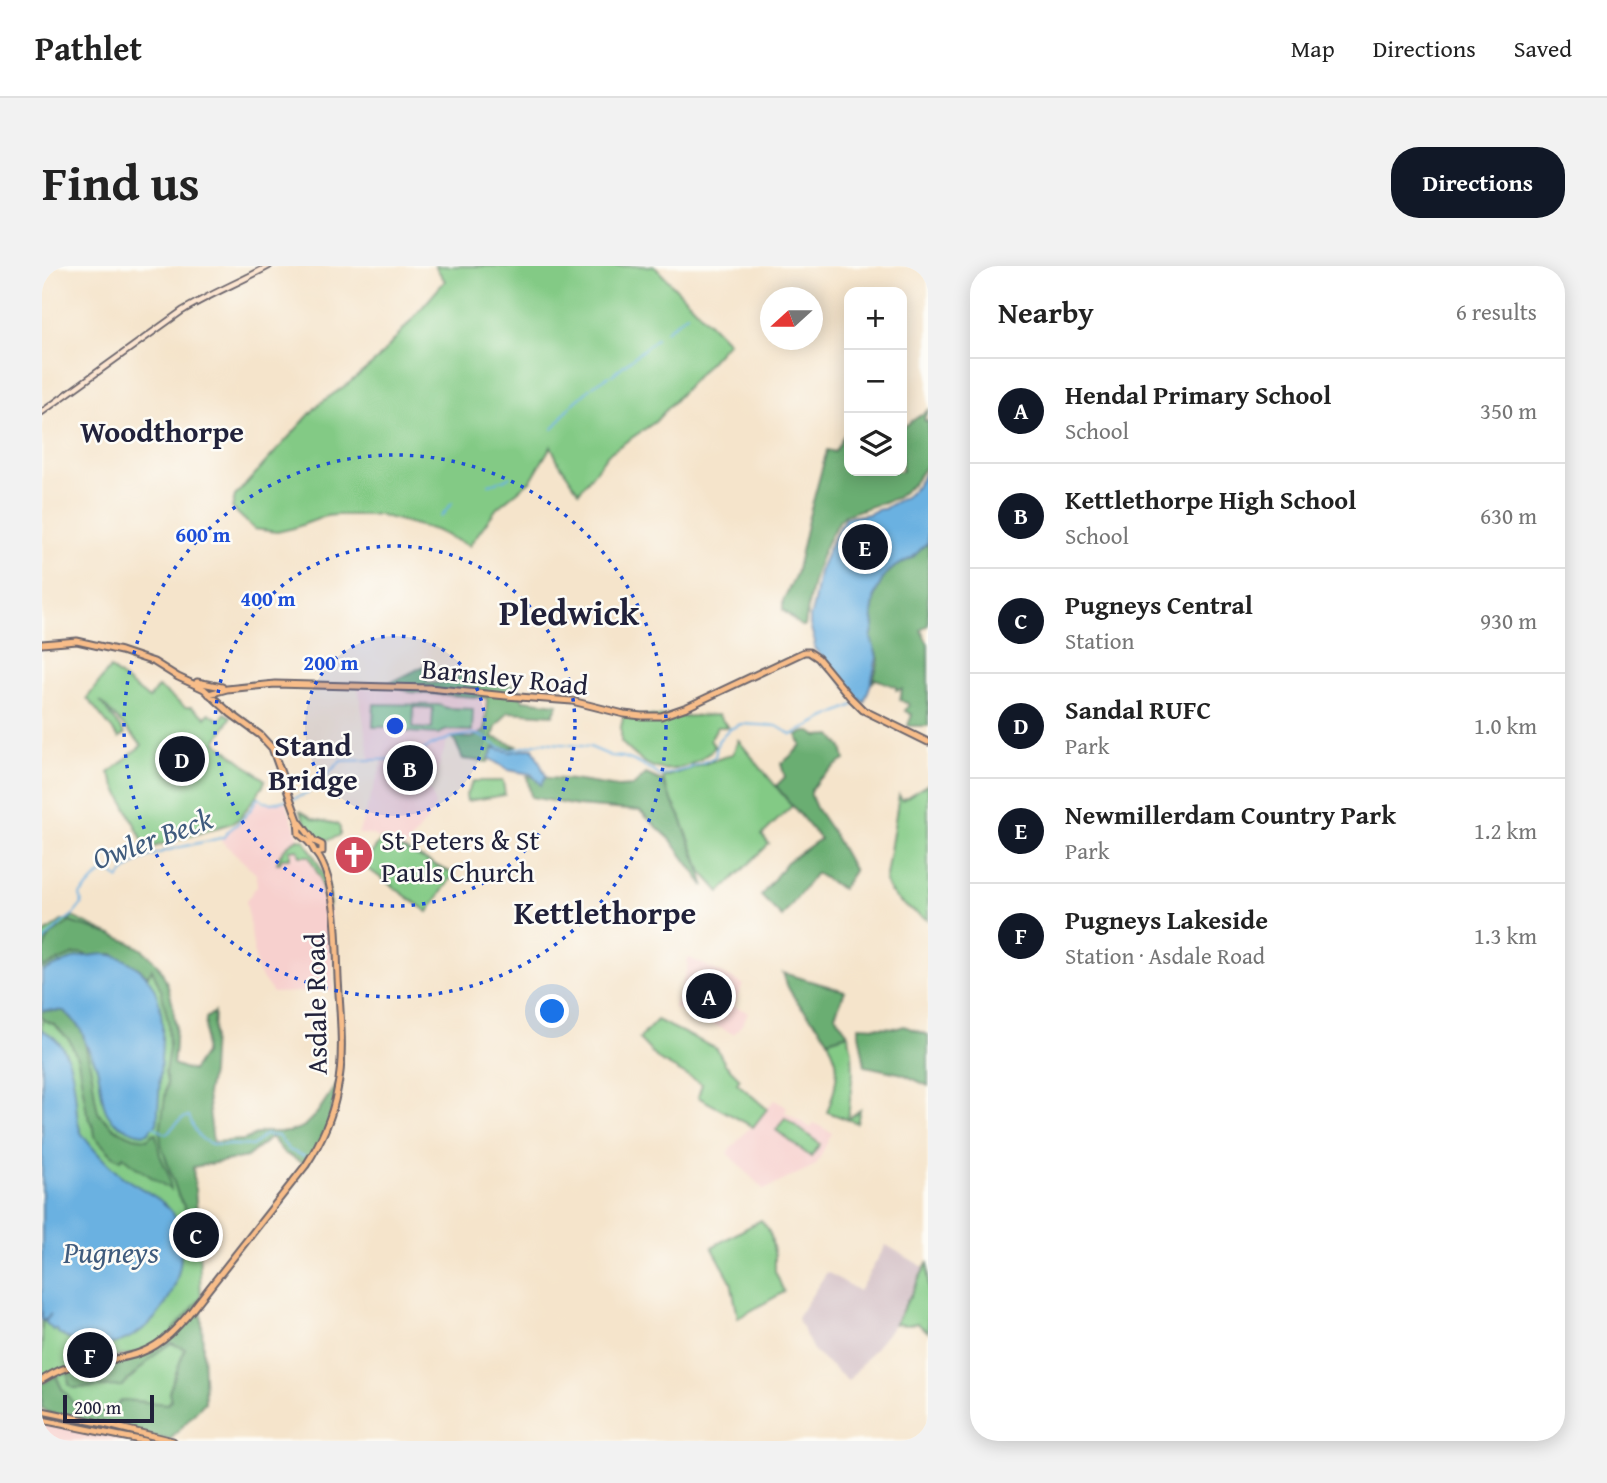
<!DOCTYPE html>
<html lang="en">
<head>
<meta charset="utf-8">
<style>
  body { margin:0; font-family:"Gentium Book Plus",serif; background:#f2f2f2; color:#222 }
  .controls { position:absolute; right:21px; top:21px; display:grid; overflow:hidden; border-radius:14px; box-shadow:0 4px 18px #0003 }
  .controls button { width:63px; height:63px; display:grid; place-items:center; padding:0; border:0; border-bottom:2px solid #e0e0e0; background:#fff; color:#222; font:35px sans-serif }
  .compass { position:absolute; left:718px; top:21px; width:63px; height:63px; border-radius:50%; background:#fff; box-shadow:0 4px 18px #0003; rotate:249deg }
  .scale { position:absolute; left:21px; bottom:18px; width:91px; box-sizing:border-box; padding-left:7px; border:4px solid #22223b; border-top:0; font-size:19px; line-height:24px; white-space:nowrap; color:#22223b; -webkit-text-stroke:5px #fdfcf7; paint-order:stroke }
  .you { position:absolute; left:511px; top:746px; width:24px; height:24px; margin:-18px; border:5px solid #fff; border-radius:50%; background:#1a73e8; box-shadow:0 0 0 10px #1a73e833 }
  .badge { display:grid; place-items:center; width:46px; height:46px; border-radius:50%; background:#111827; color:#fff; font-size:23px; font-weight:700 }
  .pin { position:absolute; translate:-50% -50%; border:4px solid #fff; box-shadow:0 2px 7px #0006 }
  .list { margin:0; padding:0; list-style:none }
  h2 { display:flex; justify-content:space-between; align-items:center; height:91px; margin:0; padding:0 28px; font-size:30px }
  h2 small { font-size:23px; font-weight:400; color:#767676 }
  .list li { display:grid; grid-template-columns:46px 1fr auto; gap:21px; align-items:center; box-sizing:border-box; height:105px; padding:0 28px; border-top:2px solid #e0e0e0 }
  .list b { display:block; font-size:26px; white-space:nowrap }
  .list p { margin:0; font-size:23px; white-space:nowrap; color:#767676 }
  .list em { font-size:23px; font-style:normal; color:#767676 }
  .icon { flex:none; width:38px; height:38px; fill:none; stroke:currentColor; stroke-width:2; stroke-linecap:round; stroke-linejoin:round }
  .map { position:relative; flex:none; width:886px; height:1175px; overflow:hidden; border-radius:28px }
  header { display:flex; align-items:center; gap:42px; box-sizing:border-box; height:98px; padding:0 35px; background:#fff; border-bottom:2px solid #e0e0e0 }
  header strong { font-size:33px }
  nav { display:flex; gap:38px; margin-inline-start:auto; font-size:24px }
  .intro { display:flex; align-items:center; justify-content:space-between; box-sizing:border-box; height:168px; padding:0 42px }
  h1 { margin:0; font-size:49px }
  .button { padding:18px 32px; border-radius:28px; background:#111827; color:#fff; font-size:24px; font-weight:700 }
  main { display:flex; gap:42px; padding:0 42px }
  aside { flex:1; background:#fff; border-radius:28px; box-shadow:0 4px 18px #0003 }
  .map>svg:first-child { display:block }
  .built { fill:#f7d0ce }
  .industrial { fill:#d2bec4 }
  .green { fill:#83ca85; stroke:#527660; stroke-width:2; fill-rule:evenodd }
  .forest { fill:#6aae72; stroke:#466856; stroke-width:2 }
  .water { fill:#6bb1e1; stroke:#466a8e; stroke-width:2 }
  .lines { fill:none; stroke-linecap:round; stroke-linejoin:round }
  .stream { stroke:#6bb1e1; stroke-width:2 }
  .secondary-casing { stroke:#6c666d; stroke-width:8 }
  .primary-casing { stroke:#6c666d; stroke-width:9 }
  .secondary { stroke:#fce5d0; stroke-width:4.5 }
  .primary { stroke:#f8bd89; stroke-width:5 }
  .ring { fill:none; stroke:#1d4ed8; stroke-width:3.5; stroke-dasharray:3.5 7 }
  .labels { text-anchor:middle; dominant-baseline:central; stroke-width:5; stroke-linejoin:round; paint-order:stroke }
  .street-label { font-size:28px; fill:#22223b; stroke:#fdfcf7 }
  .poi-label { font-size:28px; fill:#22223b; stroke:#fdfcf7; text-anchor:start }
  .neighbourhood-label { font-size:30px; font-weight:bold; fill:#22223b; stroke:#fdfcf7 }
  .water-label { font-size:30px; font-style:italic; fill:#3f5b7d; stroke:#fdfcf7 }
  .quarter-label { font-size:32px; font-weight:bold; fill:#22223b; stroke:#fdfcf7 }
  .district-label { font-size:35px; font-weight:bold; fill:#22223b; stroke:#fdfcf7 }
  .centre { fill:#1d4ed8; stroke:#fdfcf7; stroke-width:3.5 }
  .ring-label { font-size:21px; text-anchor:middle; font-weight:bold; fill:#1d4ed8; stroke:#fdfcf7; stroke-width:5; stroke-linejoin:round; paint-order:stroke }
</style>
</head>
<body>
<header>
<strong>Pathlet</strong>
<nav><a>Map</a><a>Directions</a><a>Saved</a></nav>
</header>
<div class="intro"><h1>Find us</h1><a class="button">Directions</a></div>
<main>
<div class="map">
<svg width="886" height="1175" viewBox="0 0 886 1175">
  <rect width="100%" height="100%" fill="#fdfcf7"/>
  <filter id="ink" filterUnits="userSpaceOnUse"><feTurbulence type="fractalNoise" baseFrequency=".0143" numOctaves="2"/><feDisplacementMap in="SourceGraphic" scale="14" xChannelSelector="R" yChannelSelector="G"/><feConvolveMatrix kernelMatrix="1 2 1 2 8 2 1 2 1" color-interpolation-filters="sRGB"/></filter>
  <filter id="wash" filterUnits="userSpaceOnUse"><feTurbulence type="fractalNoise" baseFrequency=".00686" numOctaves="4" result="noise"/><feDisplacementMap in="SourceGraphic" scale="28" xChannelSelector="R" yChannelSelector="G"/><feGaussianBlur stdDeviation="1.57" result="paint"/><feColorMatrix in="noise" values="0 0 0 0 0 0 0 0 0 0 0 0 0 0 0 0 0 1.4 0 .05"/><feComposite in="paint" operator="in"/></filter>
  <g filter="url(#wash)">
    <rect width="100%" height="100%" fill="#f5e4cb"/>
    <path class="built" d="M316,421L464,430L447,469L406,472L393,513L386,511L382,522L389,525L393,540L389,549L362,584L330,569L316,568L341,495L328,494Z
      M215,534H217L221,538L244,536L257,573L272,596L277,607L288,647L291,725L231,727L215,705L204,635L215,620L214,608L179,574L185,564L200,555L211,542Z
      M646,691L701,718L692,740L706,746L701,757L692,768L632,742L645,702Z
      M732,834L745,841L743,846L769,862L772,857L790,867L774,899L722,924L685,887L709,860L711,861Z
      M0,1154L103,1175H0Z"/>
    <path class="industrial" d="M844,979L883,1002L855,1055L806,1115L771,1084L755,1052L785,1006L817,1025Z"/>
    <path class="green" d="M393,0H612L686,76L613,156L566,188L537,226L516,195L509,180L489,214L455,242L427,280L393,264L337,249H294L284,250L252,262L235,266L212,263L190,242L193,230L277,138L307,117L335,94L403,15Z
      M68,402L107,433L116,421L143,441H149L164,451L167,447L178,454L183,447L189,451L174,476L223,514L221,520L198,552L190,557L105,583L67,507L100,479L58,435L83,468L77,472L45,432Z
      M332,438L397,439L404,442L431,443L430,465L405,464L396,468L351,465V461H331ZM372,441L391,442L390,463L371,462Z
      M582,448L630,451L676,449L686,461H675L668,474L673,481C661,493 656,496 641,501C613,510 597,494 579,476V461Z
      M696,474L750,540L720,569L727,578L678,626L660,606L638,550L626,529L621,512L691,488Z
      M431,515H461L463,529L425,535L424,529Z
      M886,518V654C869,644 850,634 843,616L857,529L860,534Z
      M257,544L272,553L295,558L298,562V569C271,584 269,563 257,544Z
      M256,573L262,574C272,589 292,622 287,641L283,637L278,612L267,590H258L256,583L248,584V592H240L238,597H235C239,584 245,579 256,573Z
      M340,573L412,608L386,646L321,599Z
      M30,651L101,684L118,701L125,718L134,760L131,798L130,908L136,929L147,950L156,958L159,1032L133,1064L100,1086L37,1098L0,1114V669L21,654L26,655Z
      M615,754L675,783L683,798L698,813L695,817L725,843L711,861L656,831L660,818L617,794L597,773Z
      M806,768L810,785L811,805L806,853L818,844L815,857L785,846C791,831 797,812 794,795C792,788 789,781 786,774Z
      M743,852L778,878L769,891L734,864Z
      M719,954L725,962L729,970L733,991V1005L742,1026L696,1052L689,1015L670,981Z
      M886,996V1066L875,1057L865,1059L853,1058Z
      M129,1077L143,1082L127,1126L129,1134L126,1138L80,1134C74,1137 71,1145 64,1146L35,1141L20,1123L14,1110L26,1106L27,1118L117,1085Z
      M0,1147L122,1175H115L0,1151Z"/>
    <path class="forest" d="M886,144L882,153L883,155L886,154V197L870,219L854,232L803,249L798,254C776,286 768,322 763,360H759L741,344V335L754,308L766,254L785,184L793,186L802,169L807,171V205H860V162Z
      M886,276V359L879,364L886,378V460H867L866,459L870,449L863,445L867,438L858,434L860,423L854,424V421L834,413L831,416L837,393L829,375V366L832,360L830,349L833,328L843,309L854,300L870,292Z
      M382,400L385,417H410L418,409L430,408L434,418L475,419L481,434L516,438L511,449L466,446L454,461L451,471L475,480L470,482L453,481L446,496L421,493L411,471L430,472L443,465L445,432L368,426L346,418Z
      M763,466H769L775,470L790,469L800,482L803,494L796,498L776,514L769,524V530L774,542L791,567L812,605L800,623L774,607L740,651L719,630L745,596L778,573L734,520L743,511L739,498L751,488L759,479L755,469Z
      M604,508L620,515L638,550L659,607L663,621L629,574L598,545L535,540L489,531L485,510L531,514L576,521L591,520Z
      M28,656C52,664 78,669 99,683C134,707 136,760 131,798L150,805L162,787L164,752L172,746L169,807L165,828L171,876L202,874L221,866H247L261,861L275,847L297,814L285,862L264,899L242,887L229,871L205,891L151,901L156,958L147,950L136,929L119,878L118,866L125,817L123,806L127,782L126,755L119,724L110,703L106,710L95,701L70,688L47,690L39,687L30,689L0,702C0,675 6,669 28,656Z
      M741,707L803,725L793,749L806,768L786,774C776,755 757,743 747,723C744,718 743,712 741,707Z
      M0,744L22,745L40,764L50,808L53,831L56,846L59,850L73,863L92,871L105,873L112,867L114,868L118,889L126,907L129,924L91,899L81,890L79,894L70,889L53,871L52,862L45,847L36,794L28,775L13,759L0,753Z
      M817,760L856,762L862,760L886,769V820L861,808L823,800L817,767Z
      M159,1032L163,1136L128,1174L8,1147L0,1142V1118L14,1110L20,1123L35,1141L64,1146C71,1145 74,1137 80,1134L126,1138L129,1134L127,1126L143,1083L129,1077L117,1085L80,1120L31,1122L27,1118L26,1106L29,1103L88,1094L103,1088L127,1074L125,1071Z"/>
    <path class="water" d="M886,202V276L870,292L854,300L843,309L833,328L830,348L832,360L829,372L835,391L829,417L822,437L818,433L815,434L772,382L773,376L768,359V352L772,336L777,306L790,275L803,252C811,250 818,250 826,248C833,246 834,242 842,243C848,238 856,235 863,231C873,224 880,212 886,202Z
      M452,482L469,486L491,482L504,510L499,519L489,508L466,504L447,492Z
      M62,688C73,689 78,691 87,696C129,720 120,769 118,809C117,825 117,841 115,858L111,860L106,867C98,869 92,866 85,863C54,851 63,827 55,802C52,792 47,785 43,777C42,773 42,769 40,766C37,758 28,751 22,745L0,744V705L35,691Z
      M0,764C28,776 32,809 34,837C35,847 35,859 40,868C49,881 65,898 77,908C94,922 126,932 134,954C154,1008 114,1079 55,1080C41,1081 28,1074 16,1067V1065L13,1063L12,1065L3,1056L9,1048L2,1055L0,1053Z"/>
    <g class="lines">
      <path class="stream" d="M624,65L645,48
        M570,109L614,73
        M551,120L567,110
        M531,138L549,122
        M521,149L529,140
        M511,163L521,150
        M447,218L462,214L468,210
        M399,251L410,237
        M251,533L266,527L299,495L359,493L378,486L388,480L411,471L433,468L441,471L457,481L470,484L501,476L548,481L569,490L581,491L592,495L608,503L618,510L646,503L673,491L676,475L686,464L699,458L735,460L750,469L782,452L812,439
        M0,677L20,657L32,648L40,638L38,629L56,610L67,604L77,613C96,584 151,580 182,571C186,563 192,562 198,555C206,549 211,540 216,531L222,536L230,537L245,534
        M111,860L124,868L139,853L147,850C160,889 177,876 210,880L223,869L236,870L247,884L262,890"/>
    </g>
  </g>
  <g filter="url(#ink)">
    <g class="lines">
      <defs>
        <path id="secondary" d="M0,146L140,45C168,28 198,16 227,0"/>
        <path id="primary" d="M0,378L35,375L79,385L112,396L136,411L162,423L188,447L218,469L230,482L256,554L257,568C266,576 267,574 273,586L277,587L280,585
          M155,416L180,421
          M167,428L185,423L233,418L387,422L464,430L530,435L582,448L600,450H619L645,441L762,386H767L776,392L808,431L821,444L886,476
          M256,554L272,575L280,579V586
          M0,1114C11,1107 22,1101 35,1099C57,1094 79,1095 100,1086C121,1078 136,1061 150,1044L264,899C279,876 290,853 295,825C303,789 298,749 296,712C295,689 295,665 292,642C289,624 285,600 273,586
          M0,1145L62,1158L131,1175
          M0,1154L103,1175"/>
      </defs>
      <use href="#secondary" class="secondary-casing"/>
      <use href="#primary" class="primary-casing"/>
      <use href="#secondary" class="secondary"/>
      <use href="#primary" class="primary"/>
    </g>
  </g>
  <circle cx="353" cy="460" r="90" fill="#1d4ed8" fill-opacity=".12"/>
  <g class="ring">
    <circle cx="353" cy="460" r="90"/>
    <circle cx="353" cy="460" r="180"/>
    <circle cx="353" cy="460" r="271"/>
  </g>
  <defs>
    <symbol id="church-disc" viewBox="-11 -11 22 22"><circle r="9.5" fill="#d1495b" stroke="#fdfcf7"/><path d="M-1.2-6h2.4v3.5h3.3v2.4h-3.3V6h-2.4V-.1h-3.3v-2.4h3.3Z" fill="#fff"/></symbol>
  </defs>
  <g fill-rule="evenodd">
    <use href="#church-disc" x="290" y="567" width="44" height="44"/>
  </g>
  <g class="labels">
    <g class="street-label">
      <text transform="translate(463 410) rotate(6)">Barnsley Road</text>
      <text transform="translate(273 738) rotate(-91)">Asdale Road</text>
    </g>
    <g class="poi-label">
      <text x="339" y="573">St Peters &amp; St<tspan x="339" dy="32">Pauls Church</tspan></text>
    </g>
    <g class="neighbourhood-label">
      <text x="120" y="165">Woodthorpe</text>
      <text x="271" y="479">Stand<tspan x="271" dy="34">Bridge</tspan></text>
    </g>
    <g class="water-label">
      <text transform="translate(110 572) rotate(-20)">Owler Beck</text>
      <text x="69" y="986">Pugneys</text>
    </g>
    <g class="quarter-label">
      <text x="563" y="646">Kettlethorpe</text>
    </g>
    <g class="district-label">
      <text x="527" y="346">Pledwick</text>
    </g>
  </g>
  <circle cx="353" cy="460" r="10" class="centre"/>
  <g class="ring-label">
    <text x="161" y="276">600 m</text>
    <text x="226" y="340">400 m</text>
    <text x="289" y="404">200 m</text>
  </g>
</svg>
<div class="controls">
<button>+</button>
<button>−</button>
<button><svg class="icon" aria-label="layers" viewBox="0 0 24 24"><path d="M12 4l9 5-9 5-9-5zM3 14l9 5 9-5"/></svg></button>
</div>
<svg class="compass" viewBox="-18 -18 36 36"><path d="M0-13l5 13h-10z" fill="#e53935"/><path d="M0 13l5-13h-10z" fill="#767676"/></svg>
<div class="scale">200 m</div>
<div class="you"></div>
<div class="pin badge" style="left:667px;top:730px">A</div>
<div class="pin badge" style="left:368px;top:502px">B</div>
<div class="pin badge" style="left:154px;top:969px">C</div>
<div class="pin badge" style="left:140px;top:493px">D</div>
<div class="pin badge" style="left:823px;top:281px">E</div>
<div class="pin badge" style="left:48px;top:1089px">F</div>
</div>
<aside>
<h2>Nearby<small>6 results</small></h2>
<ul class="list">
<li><span class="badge">A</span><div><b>Hendal Primary School</b><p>School</p></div><em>350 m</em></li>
<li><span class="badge">B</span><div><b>Kettlethorpe High School</b><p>School</p></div><em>630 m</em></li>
<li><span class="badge">C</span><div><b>Pugneys Central</b><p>Station</p></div><em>930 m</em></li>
<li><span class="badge">D</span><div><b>Sandal RUFC</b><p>Park</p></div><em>1.0 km</em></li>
<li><span class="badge">E</span><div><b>Newmillerdam Country Park</b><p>Park</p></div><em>1.2 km</em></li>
<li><span class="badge">F</span><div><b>Pugneys Lakeside</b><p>Station · Asdale Road</p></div><em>1.3 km</em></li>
</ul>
</aside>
</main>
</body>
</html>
